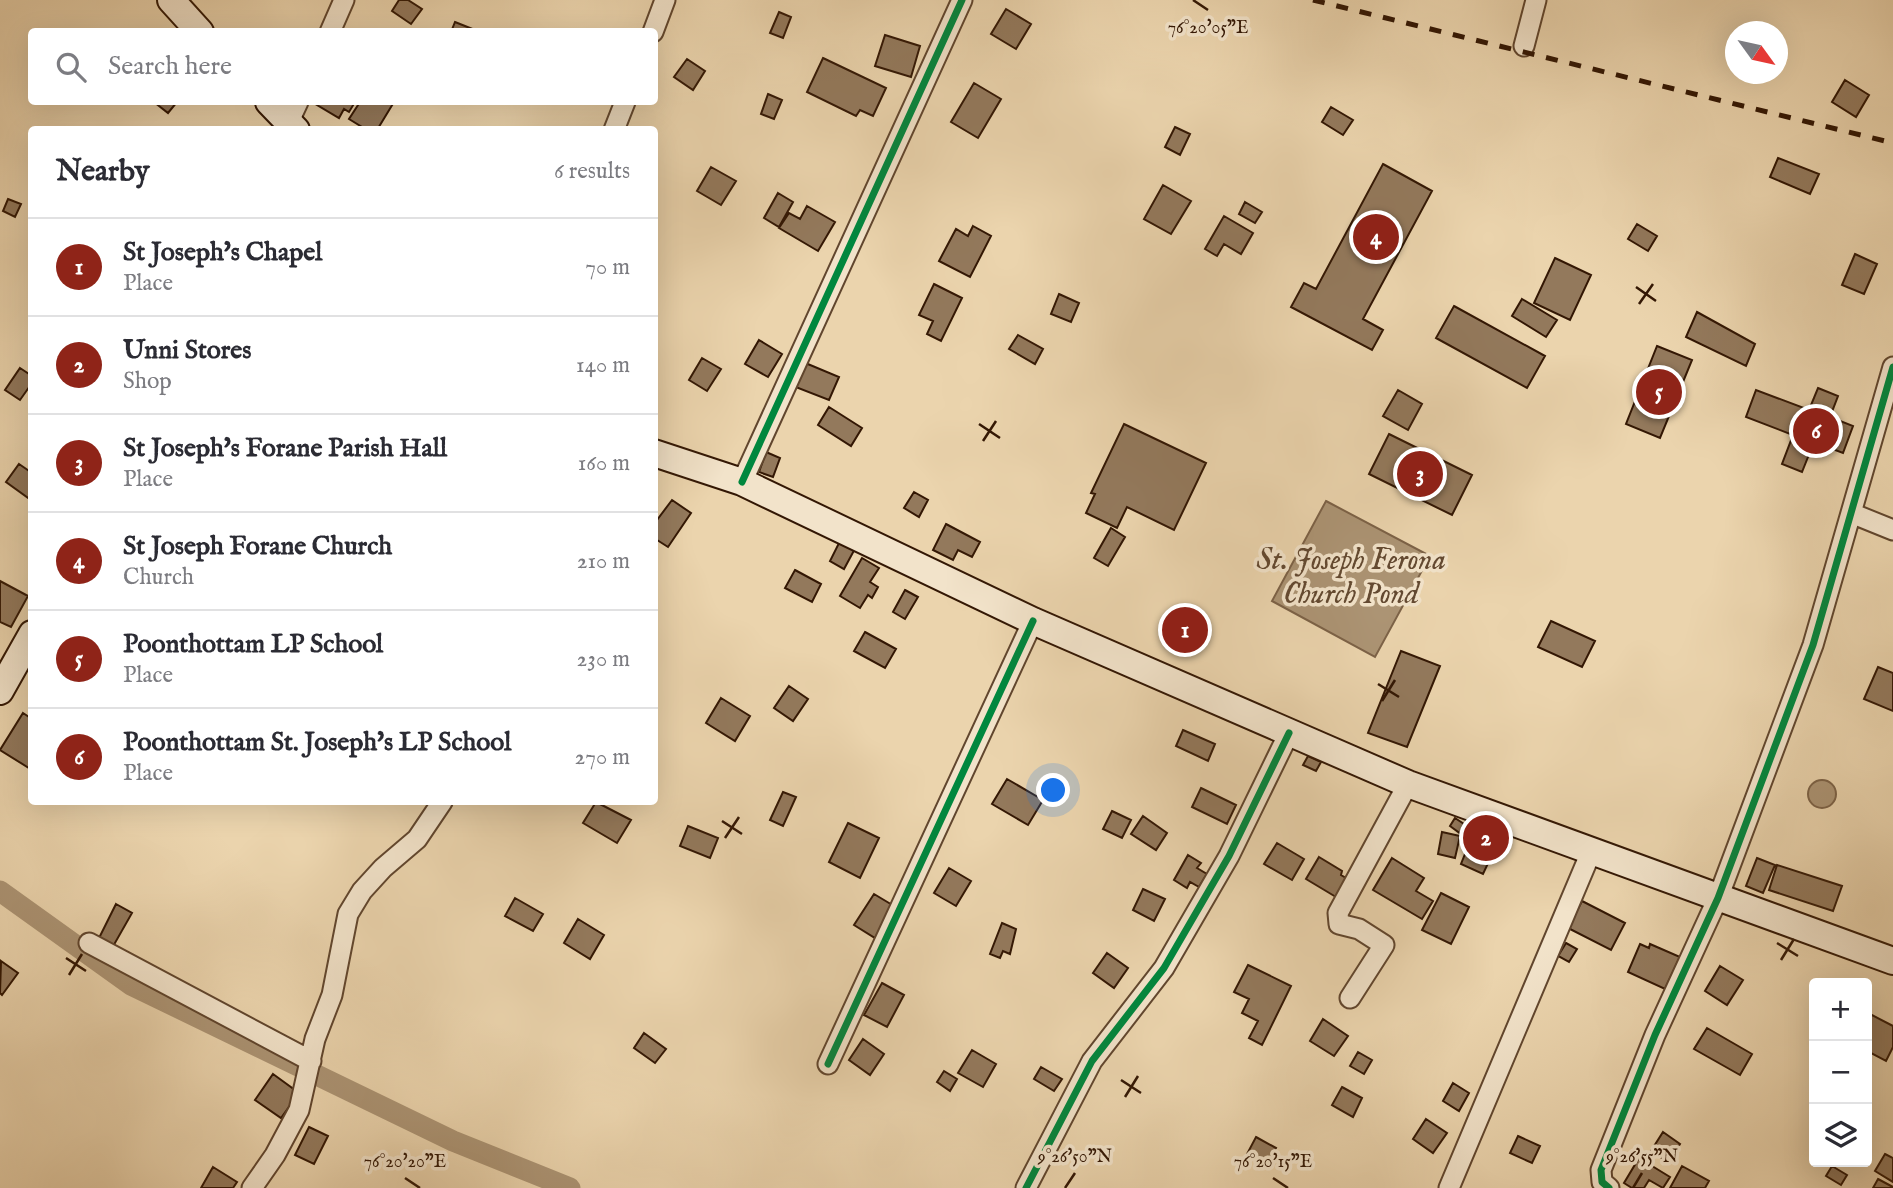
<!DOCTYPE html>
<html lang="en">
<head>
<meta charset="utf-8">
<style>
  body { margin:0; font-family:"IM FELL English",serif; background:#f7f7f7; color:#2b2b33 }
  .controls { position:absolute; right:21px; bottom:21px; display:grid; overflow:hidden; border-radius:7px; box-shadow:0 7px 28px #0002 }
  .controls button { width:63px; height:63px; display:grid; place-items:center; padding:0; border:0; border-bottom:2px solid #e1e1e2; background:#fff; color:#2b2b33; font:35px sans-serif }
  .compass { position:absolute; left:1725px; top:21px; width:63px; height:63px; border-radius:50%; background:#fff; box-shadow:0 7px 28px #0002; rotate:123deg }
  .you { position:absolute; left:1054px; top:791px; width:24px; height:24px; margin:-18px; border:5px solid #fff; border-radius:50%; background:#1a73e8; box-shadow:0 0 0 10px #1a73e833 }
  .badge { display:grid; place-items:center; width:46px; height:46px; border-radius:50%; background:#8f2418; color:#fff; font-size:23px; font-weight:700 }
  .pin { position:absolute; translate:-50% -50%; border:4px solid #fff; box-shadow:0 2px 7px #0006 }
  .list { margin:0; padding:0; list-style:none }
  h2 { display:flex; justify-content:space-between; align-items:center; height:91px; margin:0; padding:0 28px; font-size:30px }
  h2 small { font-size:23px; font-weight:400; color:#7c7c81 }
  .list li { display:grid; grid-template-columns:46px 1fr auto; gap:21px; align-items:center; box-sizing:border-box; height:98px; padding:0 28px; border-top:2px solid #e1e1e2 }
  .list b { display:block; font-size:26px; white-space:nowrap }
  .list p { margin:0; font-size:23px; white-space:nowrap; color:#7c7c81 }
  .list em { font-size:23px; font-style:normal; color:#7c7c81 }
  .icon { flex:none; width:38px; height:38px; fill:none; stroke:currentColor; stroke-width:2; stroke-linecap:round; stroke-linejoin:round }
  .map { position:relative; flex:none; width:1893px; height:1188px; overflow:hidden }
  .search { position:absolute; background:#fff; box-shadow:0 7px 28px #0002; left:28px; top:28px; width:630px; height:77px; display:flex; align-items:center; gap:18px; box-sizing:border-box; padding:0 24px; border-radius:7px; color:#7c7c81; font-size:26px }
  .panel { position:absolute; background:#fff; box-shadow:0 7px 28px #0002; left:28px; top:126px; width:630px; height:679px; border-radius:7px }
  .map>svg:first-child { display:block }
  .water { fill:#ac9474; stroke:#7c6247; stroke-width:2 }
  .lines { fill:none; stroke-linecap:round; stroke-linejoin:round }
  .canal { stroke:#ac9474; stroke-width:21 }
  .building { fill:#93795c; stroke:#331704; stroke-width:2 }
  .street-casing { stroke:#61462e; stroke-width:23 }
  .secondary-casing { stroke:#331704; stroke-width:30 }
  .street { stroke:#f2e3ca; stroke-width:19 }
  .secondary { stroke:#f2e3ca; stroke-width:26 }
  .rail { stroke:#331704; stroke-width:5; stroke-dasharray:12 12; stroke-linecap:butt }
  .cycleway-casing { stroke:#f2e3ca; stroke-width:11 }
  .cycleway { stroke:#00873e; stroke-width:7 }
  .ticks { fill:none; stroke:#331704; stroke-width:2.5 }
  .labels { text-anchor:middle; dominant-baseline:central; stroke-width:7; stroke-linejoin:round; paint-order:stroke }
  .water-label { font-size:30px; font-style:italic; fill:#634931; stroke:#f2e3ca }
  .ticks-label { font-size:18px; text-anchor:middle; fill:#331704; stroke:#f2e3ca; stroke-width:7; stroke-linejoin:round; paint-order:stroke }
</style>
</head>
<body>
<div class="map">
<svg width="1893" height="1188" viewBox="0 0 1893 1188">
  <rect width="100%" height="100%" fill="#ebd4ad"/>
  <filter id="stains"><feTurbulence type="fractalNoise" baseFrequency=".00286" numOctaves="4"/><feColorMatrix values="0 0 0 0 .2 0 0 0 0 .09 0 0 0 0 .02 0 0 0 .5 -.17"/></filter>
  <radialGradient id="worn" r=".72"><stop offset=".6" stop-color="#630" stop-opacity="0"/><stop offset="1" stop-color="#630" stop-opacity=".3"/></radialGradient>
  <path class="water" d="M1326,501L1430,556L1375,657L1272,601Z
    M1808 794a14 14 0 1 1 28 0a14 14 0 1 1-28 0Z"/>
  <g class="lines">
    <path class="canal" d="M0,891L131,985L453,1141L570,1188"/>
  </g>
  <path class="building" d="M399,0H408L422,9L411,24L392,11Z
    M1006,9L1031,24L1016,49L991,34Z
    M779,12L791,17L783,38L770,33Z
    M455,22L480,32H451Z
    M885,35L920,46L911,77L875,66Z
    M823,58L886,88L873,116L860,110L856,116L807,92Z
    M687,59L705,71L693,90L674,77Z
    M1845,80L1869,95L1856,117L1832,102Z
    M974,83L1001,99L978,138L951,122Z
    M768,94L782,100L774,119L761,114Z
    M154,102H177L168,113Z
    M312,102H355L349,112L344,109L339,118Z
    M360,102H394L377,130H367L349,119Z
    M1331,107L1353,120L1343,135L1322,122Z
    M1175,127L1190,134L1180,155L1165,147Z
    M1778,158L1819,174L1810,194L1770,177Z
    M1383,164L1432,191L1363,319L1383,330L1372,350L1291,307L1304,283L1316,289Z
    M711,167L736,181L721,205L697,191Z
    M1163,185L1191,201L1171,234L1144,219Z
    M778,193L793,202L779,227L764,218Z
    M8,199L21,204L15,217L3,211Z
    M1245,202L1262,212L1255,223L1239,214Z
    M807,206L835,222L818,251L779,228L789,213L800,219Z
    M1224,216L1253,233L1241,254L1224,244L1217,256L1205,249Z
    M1637,224L1657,236L1648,251L1628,239Z
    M973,226L991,236L970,277L939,261L956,229L968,236Z
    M1855,254L1877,264L1864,294L1842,285Z
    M1555,258L1591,275L1570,320L1534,303Z
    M934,284L962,298L941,341L927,334L933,321L919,315Z
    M1059,294L1079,303L1071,322L1051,314Z
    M1522,299L1557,320L1546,337L1512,316Z
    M1454,306L1545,356L1527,388L1436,338Z
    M1697,312L1755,344L1746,366L1686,337Z
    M1018,335L1043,349L1035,364L1009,349Z
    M759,340L782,354L768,377L745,364Z
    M1657,346L1692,360L1660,438L1626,424Z
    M702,358L721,369L707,391L689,380Z
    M803,362L839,377L829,400L793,386Z
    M20,368L32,376V383L20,400L5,390Z
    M1818,388L1838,396L1830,417L1853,426L1843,453L1814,442L1802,472L1782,464L1793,435L1746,417L1756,390L1809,410Z
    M1398,390L1422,404L1408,430L1383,416Z
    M829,407L862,428L851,446L818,425Z
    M1124,424L1206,463L1174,530L1127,507L1117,528L1086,513L1095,494L1091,493Z
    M1389,434L1472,475L1452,515L1369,474Z
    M766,452L780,458L773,477L759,472Z
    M19,464L32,473L31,500L6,482Z
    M914,492L928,500L919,517L904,508Z
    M672,500L691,513L668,547L654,538V524Z
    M946,524L980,542L972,557L958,550L953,560L933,550Z
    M1111,528L1125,537L1108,566L1094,558Z
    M842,537L857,545L844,569L830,561Z
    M862,558L879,568L870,582L878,587L872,598L868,595L860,608L840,596Z
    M795,570L821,584L812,602L785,588Z
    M0,581L28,596L11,627L0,622Z
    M905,590L918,597L905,619L893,612Z
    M1176,615L1197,619L1191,647L1170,642Z
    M1551,621L1595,641L1582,667L1538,647Z
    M865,632L896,649L885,668L854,651Z
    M1401,651L1440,666L1407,747L1368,733Z
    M1878,667L1893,673V711L1864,699Z
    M789,686L808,699L793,721L774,708Z
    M721,698L750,716L735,741L706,723Z
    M23,713L32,719V770L0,750Z
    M1183,730L1215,744L1208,761L1176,746Z
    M1308,756L1321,762L1316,771L1303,765Z
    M1007,779L1043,800L1028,825L992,804Z
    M1201,788L1236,805L1227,824L1192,807Z
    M783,792L796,797L783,826L770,820Z
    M596,802L631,820L617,843L583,823Z
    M1112,811L1131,820L1122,838L1103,829Z
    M1143,816L1167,833L1156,850L1131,834Z
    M1455,818L1467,826L1461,834L1450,826Z
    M848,823L879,838L860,878L829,862Z
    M688,826L718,838L710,858L680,846Z
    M1483,828L1496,837L1489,847L1476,839Z
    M1442,832L1460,836L1455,858L1438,854Z
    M1277,843L1304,859L1292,880L1264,864Z
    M1467,849L1490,859L1483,874L1461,864Z
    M1188,855L1201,863L1197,868L1207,874L1199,887L1190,882L1187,888L1174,880Z
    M1319,857L1342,871L1341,875L1353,882L1341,900L1306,879Z
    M1392,858L1424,878L1416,891L1433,901L1422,919L1373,890Z
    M1757,858L1775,865L1763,893L1746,886Z
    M1777,865L1842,886L1833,911L1769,890Z
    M949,868L971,881L956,906L934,893Z
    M1143,889L1165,899L1154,921L1133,910Z
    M1441,893L1469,907L1451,944L1422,930Z
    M874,894L894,906L875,938L854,925Z
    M515,898L543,914L533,931L505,916Z
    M1582,901L1625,923L1611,950L1568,928Z
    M116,904L132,913L111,950L97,942Z
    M578,919L604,935L590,959L564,943Z
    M1002,923L1016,929L1010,954L1003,951L1000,958L990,954Z
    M1566,943L1577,949L1569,962L1558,956Z
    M1640,944L1649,948L1650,944L1680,957L1665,989L1628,972Z
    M1107,953L1128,968L1114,988L1093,973Z
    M1,961L18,973L2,995L0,993Z
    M1248,965L1291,986L1262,1045L1249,1038L1258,1021L1242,1013L1249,999L1234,992Z
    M1720,966L1743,980L1727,1005L1705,991Z
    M882,983L904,995L887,1027L864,1015Z
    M1868,1013L1893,1026V1047L1886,1061L1867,1051Z
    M1323,1019L1348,1036L1334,1056L1310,1041Z
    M1707,1028L1752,1054L1740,1075L1694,1049Z
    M644,1033L666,1049L655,1063L634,1048Z
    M863,1039L884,1054L870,1075L849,1060Z
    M972,1050L996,1064L983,1087L958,1073Z
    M1358,1052L1372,1060L1364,1074L1350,1066Z
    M1041,1067L1062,1079L1054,1091L1034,1079Z
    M944,1071L957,1079L950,1091L937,1082Z
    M273,1074L299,1093L281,1118L255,1100Z
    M1453,1083L1469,1093L1459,1111L1443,1101Z
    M1342,1087L1362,1098L1353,1117L1332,1105Z
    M1426,1119L1447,1133L1433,1153L1413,1139Z
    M309,1127L328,1136L314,1164L295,1155Z
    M1663,1132L1680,1144L1668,1162L1651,1151Z
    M1518,1136L1540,1146L1532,1163L1510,1153Z
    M1256,1137L1276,1148L1266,1165L1247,1154Z
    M1885,1154L1893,1158V1182L1875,1171Z
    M1639,1158L1670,1177L1663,1188L1649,1180L1644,1188H1632L1624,1183Z
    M1682,1166L1709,1181L1705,1188H1670Z
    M1832,1166L1847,1175L1841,1185L1826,1176Z
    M213,1167L237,1182L233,1188H201Z
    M1878,1179L1893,1187V1188H1873Z"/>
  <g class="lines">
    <defs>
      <path id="street" d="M330,32L344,0
        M653,32L665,0
        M1524,46L1536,0
        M285,130L298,102
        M614,130L625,102
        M742,482L962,0
        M1851,513L1893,530
        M89,943L311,1061
        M1350,998L1384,945L1359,929L1339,924L1338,913L1408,784
        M828,1064L1033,621
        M252,1188L275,1155L299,1110L315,1039L332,995L348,914L362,891L383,868L417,839L442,802
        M1026,1188L1092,1061L1164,968L1229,856L1289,733
        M1449,1188L1591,852
        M1609,1188L1602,1182L1601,1170L1655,1035L1718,898L1813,645L1893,367"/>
      <path id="secondary" d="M171,0L200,32
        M269,102L296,130
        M654,453L742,482L1033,621L1408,784L1893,961
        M0,691L32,634"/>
    </defs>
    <use href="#street" class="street-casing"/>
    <use href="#secondary" class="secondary-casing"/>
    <use href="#street" class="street"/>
    <use href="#secondary" class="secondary"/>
    <path class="rail" d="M1313,0L1893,143"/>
    <defs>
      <path id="cycleway" d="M742,482L962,0
        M828,1064L1033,621
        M1026,1188L1092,1061L1164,968L1229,856L1289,733
        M1609,1188L1602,1182L1601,1170L1655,1035L1718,898L1813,645L1893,367"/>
    </defs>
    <use href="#cycleway" class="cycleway-casing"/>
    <use href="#cycleway" class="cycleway"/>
  </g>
  <path class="ticks" d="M1193,0L1208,10M1636,287L1656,301M1639,304L1653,284M979,424L1000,438M983,441L996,421M1378,684L1399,697M1382,701L1395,680M722,821L742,834M725,838L739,817M1777,943L1798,956M66,958L86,971M1781,960L1794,939M69,975L82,954M1121,1080L1141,1093M1125,1097L1138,1076M405,1178L420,1188M1273,1178L1288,1188M1065,1188L1075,1173M1633,1188L1642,1173"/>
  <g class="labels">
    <g class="water-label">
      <text x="1351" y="561">St. Joseph Ferona<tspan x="1351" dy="34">Church Pond</tspan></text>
    </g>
  </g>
  <g class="ticks-label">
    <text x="1208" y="33">76°20'05"E</text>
    <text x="1075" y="1162">9°26'50"N</text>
    <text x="1642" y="1162">9°26'55"N</text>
    <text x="405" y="1167">76°20'20"E</text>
    <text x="1273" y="1167">76°20'15"E</text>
  </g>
  <rect width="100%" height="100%" filter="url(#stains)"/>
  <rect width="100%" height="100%" fill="url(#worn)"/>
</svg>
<div class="controls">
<button>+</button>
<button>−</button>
<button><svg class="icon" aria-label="layers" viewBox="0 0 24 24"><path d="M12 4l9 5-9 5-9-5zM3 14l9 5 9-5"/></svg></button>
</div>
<svg class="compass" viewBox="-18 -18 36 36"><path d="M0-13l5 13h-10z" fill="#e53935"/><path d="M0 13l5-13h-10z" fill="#7c7c81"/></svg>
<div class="you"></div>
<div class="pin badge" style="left:1185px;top:630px">1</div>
<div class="pin badge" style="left:1486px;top:838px">2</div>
<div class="pin badge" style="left:1420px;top:474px">3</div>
<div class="pin badge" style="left:1376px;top:237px">4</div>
<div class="pin badge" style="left:1659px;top:392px">5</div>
<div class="pin badge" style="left:1816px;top:431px">6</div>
<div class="search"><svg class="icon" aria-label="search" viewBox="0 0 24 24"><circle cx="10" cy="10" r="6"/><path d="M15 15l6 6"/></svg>Search here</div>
<section class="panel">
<h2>Nearby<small>6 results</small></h2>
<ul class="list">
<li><span class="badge">1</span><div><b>St Joseph's Chapel</b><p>Place</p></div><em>70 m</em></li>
<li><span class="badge">2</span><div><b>Unni Stores</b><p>Shop</p></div><em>140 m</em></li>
<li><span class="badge">3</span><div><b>St Joseph's Forane Parish Hall</b><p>Place</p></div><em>160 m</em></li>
<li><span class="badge">4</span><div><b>St Joseph Forane Church</b><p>Church</p></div><em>210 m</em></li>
<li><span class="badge">5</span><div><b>Poonthottam LP School</b><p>Place</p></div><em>230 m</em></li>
<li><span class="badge">6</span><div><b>Poonthottam St. Joseph's LP School</b><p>Place</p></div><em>270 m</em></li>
</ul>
</section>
</div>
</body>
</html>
